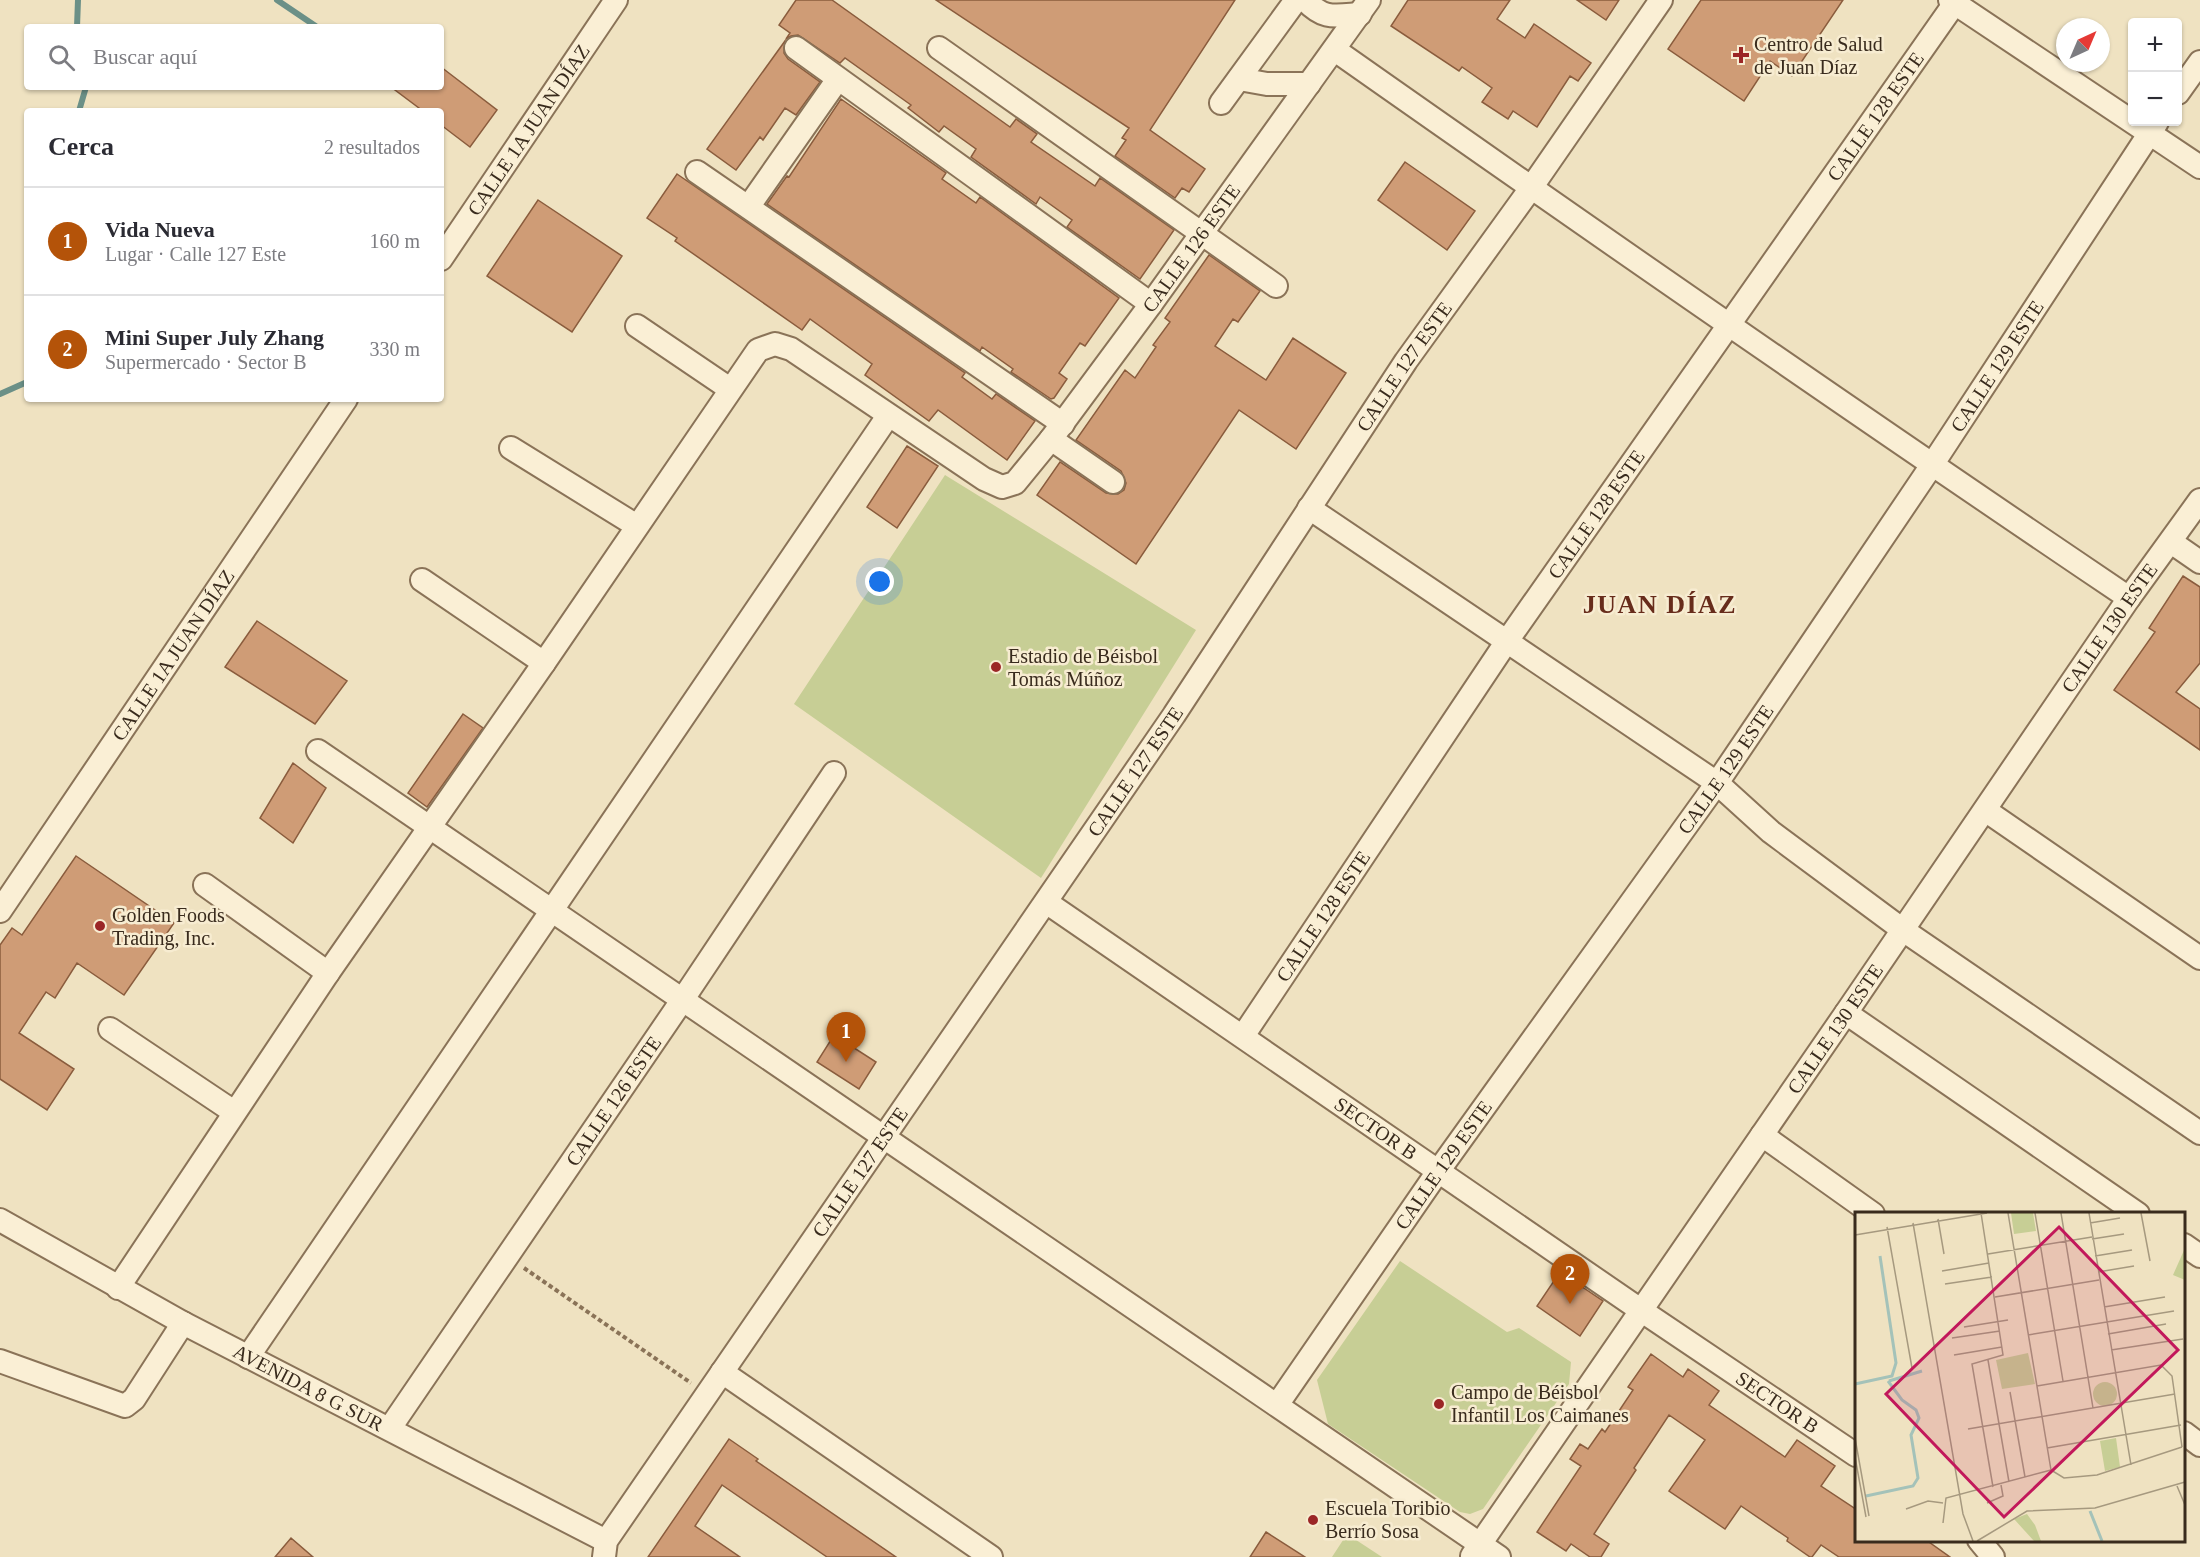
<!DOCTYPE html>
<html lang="es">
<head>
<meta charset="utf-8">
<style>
  body { margin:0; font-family:Georgia,serif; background:#f2f2f3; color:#2b2b33 }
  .controls { position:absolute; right:18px; top:18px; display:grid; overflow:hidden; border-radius:6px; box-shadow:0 2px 4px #0004 }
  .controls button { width:54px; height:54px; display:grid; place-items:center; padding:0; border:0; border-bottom:2px solid #e1e1e2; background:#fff; color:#2b2b33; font:30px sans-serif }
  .compass { position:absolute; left:2056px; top:18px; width:54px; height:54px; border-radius:50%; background:#fff; box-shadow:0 2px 4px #0004; rotate:44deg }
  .you { position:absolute; left:880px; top:582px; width:21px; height:21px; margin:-15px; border:4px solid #fff; border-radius:50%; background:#1a73e8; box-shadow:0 0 0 9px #1a73e833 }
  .badge { display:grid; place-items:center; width:39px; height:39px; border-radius:50%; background:#b45309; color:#fff; font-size:20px; font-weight:700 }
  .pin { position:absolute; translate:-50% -50px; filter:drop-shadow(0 2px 3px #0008) }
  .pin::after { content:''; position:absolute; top:32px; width:21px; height:18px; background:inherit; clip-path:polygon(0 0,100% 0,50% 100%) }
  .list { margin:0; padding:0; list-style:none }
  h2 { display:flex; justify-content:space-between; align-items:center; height:78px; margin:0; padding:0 24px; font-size:26px }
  h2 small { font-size:20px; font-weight:400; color:#7c7c81 }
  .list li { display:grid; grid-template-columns:39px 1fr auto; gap:18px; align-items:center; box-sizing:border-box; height:108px; padding:0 24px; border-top:2px solid #e1e1e2 }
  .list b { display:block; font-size:22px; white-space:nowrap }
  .list p { margin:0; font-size:20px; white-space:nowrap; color:#7c7c81 }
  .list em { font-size:20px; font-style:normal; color:#7c7c81 }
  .icon { flex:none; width:33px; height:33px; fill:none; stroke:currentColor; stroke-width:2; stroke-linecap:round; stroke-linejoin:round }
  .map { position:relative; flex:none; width:2200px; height:1557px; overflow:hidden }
  .search { position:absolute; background:#fff; box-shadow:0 2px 4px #0004; left:24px; top:24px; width:420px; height:66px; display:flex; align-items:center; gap:15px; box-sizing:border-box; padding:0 21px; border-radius:6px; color:#7c7c81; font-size:22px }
  .panel { position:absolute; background:#fff; box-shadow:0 2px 4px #0004; left:24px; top:108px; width:420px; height:294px; border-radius:6px }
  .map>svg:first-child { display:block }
  .green { fill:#c7ce95 }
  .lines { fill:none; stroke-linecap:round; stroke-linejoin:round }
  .stream { stroke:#6b9087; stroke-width:6 }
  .building { fill:#cf9c76; stroke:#8a5c3d; stroke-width:1.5 }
  .minor-casing { stroke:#8a7358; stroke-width:26 }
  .path { stroke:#8a7358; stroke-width:4; stroke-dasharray:4.5 3; stroke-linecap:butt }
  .minor { stroke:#faefd5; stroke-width:22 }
  .poi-dot { fill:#9b2626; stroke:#f7ecd1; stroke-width:2 }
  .labels { text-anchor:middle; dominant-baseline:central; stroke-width:5; stroke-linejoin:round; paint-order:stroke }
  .poi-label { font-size:20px; fill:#392b1d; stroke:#f7ecd1; text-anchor:start }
  .street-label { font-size:20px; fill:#392b1d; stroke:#f7ecd1 }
  .district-label { font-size:26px; font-weight:bold; letter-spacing:1.5px; fill:#672c1b; stroke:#f7ecd1 }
  .inset-river { fill:none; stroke:#a4c2b9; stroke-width:3 }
  .inset-road { fill:none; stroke:#a6997f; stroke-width:1.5 }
  .view { fill:#c2185b; fill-opacity:0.15; stroke:#c2185b; stroke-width:3 }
  .inset-edge { fill:none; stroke:#392b1d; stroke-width:3 }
</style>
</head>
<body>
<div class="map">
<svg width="2200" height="1557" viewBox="0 0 2200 1557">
  <rect width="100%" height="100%" fill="#efe2c1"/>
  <path class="green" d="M945,475L1196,630L1041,878L794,704Z
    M1400,1261L1507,1332L1519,1328L1571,1362L1569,1384L1483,1509L1470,1514L1460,1512L1328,1424L1317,1380Z
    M1347,1534L1382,1557H1332Z"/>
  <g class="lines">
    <path class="stream" d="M277,0L317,27
      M77,27L78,0
      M79,111L86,87
      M0,394L27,382"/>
  </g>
  <path class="building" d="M796,0H832L1010,127L1016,119L1037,134L1031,142L1095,186L1100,178L1174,230L1140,279L1067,227L1072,220L1040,197L1036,204L971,157L976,149L944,126L939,132L908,108L911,105L845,58L840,63L798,35L791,36L786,39L790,33L779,25Z
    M936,0H1235L1150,130L1205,169L1189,192L1182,188L1175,198L1115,156L1126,140L1122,138L1129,128Z
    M1408,0H1510L1497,19L1525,38L1534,24L1591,63L1578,81L1570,76L1537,127L1513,111L1508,119L1482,102L1492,88L1462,67L1459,71L1391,26Z
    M1577,0H1619L1606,20Z
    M1701,0H1843L1792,76L1770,61L1744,101L1668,49Z
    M785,41L784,53L788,59L820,82L796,115L785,108L763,140L760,137L736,170L707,149Z
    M441,67L497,110L470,147L441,125V111H423L391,87H441Z
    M841,99L946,173L942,179L976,203L980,197L1119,298L1085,346L1080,343L1059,373L1067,379L1054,398L1051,399L1011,372L1013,369L982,347L980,351L767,204L787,176L789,177Z
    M1405,162L1475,211L1447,250L1378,200Z
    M677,174L965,373L962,377L992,399L996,394L1035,421L1007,460L938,410L929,421L865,375L872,364L810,319L802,330L675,241L677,238L647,218Z
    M538,200L622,256L572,332L487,276Z
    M1209,255L1260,291L1238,322L1233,319L1215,346L1266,380L1293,338L1346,373L1296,449L1239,410L1136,564L1037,495L1060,462L1106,493L1118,494L1124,490L1126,483L1121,471L1076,440L1125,370L1135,378L1156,347L1153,345L1170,322L1165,318Z
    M907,446L938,466L897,528L867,507Z
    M2183,576L2200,587V663L2176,692L2200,709V750L2114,690L2155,632L2149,628Z
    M257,621L347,681L315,724L225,667Z
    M463,714L483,728L427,807L408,793Z
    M293,763L326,788L293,843L260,818Z
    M76,856L174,923L124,995L77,963L55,998L46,992L19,1033L74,1069L47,1110L0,1079V945L12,928L22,935Z
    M834,1035L876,1062L859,1089L817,1062Z
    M1560,1272L1603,1301L1580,1336L1537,1306Z
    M1651,1354L1683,1377L1688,1369L1719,1391L1709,1405L1785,1457L1797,1440L1835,1466L1821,1486L1857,1510V1540H1926L1950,1557H1839L1821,1545L1812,1557H1810L1787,1541L1788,1538L1741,1506L1725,1529L1669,1491L1705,1440L1669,1415L1634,1468L1636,1470L1594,1534L1609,1544L1601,1557H1590L1571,1544L1566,1551L1537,1532L1581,1466L1570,1459L1580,1444L1588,1449L1602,1429L1605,1432L1633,1390L1628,1387Z
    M729,1439L758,1459L756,1461L896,1557H827L722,1485L695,1526L740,1557H648Z
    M1266,1532L1305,1557H1250Z
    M291,1538L313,1557H275Z"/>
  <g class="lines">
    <defs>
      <g id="minor">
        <path d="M1305,0C1324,20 1334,16 1360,14"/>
        <path d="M1950,0L2200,167"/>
        <path d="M796,48L1151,304"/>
        <path d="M939,48L1276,286"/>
        <path d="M1335,50C1598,235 1862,418 2129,598"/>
        <path d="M1239,79L1267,84H1309"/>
        <path d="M2178,93L2200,62"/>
        <path d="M1221,103L1296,0"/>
        <path d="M697,172L1063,424"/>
        <path d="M749,206L838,79"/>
        <path id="s1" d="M441,259L616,0"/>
        <path d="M637,326L730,389"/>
        <path d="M1051,439L1113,482"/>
        <path d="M511,448L637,526"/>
        <path d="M1309,508L1717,783L1771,832L1903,930L2200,1133"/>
        <path d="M2171,542L2200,562"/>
        <path d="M422,580L544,663"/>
        <path d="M318,751L1499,1557"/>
        <path d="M1985,810L2200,958"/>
        <path d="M205,885L328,973"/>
        <path id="s2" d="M1046,902L1642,1311L1856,1455"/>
        <path id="s3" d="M0,911L346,399"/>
        <path d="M1846,1013L2138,1214"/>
        <path d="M110,1029L234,1112"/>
        <path id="s4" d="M1243,1036L1507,641L1957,0"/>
        <path d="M1762,1135L1873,1214"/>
        <path id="s5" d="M0,1220L183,1323L606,1541"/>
        <path d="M2184,1245L2200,1256"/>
        <path id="s6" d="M118,1288L328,973L544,663L758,350L775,344L791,349L984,479L1002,487L1015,483L1051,439L1151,304L1369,0"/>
        <path d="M248,1357L888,416"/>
        <path d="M0,1361L125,1406L134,1399L183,1323"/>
        <path d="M722,1372L991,1557"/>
        <path id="s7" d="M1277,1405L1439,1170L1717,783L1932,465L2157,122"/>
        <path id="s8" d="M390,1428L683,999L834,773"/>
        <path d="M2184,1433L2200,1445"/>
        <path d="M1979,1540L1993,1557"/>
        <path id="s9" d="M1472,1556L1846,1013L2129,598L2200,500"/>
        <path id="s10" d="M604,1557L606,1541L1174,715L1406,361L1531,188L1661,0"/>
      </g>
    </defs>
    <use href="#minor" class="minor-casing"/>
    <path class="path" d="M524,1268L691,1383"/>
    <use href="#minor" class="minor"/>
  </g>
  <g class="poi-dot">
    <path d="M1738 46h6v6h6v6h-6v6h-6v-6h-6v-6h6z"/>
    <circle cx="996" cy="667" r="6"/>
    <circle cx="100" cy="926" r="6"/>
    <circle cx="1439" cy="1404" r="6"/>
    <circle cx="1313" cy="1520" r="6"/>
  </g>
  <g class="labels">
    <g class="poi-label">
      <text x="1754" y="44">Centro de Salud<tspan x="1754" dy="23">de Juan Díaz</tspan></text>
      <text x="1008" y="656">Estadio de Béisbol<tspan x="1008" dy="23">Tomás Múñoz</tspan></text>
      <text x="112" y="915">Golden Foods<tspan x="112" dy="23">Trading, Inc.</tspan></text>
      <text x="1451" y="1392">Campo de Béisbol<tspan x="1451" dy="23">Infantil Los Caimanes</tspan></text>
      <text x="1325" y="1508">Escuela Toribio<tspan x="1325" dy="23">Berrío Sosa</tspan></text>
    </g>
    <g class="street-label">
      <text stroke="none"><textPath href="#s4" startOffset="1116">CALLE 128 ESTE</textPath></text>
      <text stroke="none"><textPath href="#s1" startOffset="156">CALLE 1A JUAN DÍAZ</textPath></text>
      <text stroke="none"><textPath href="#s6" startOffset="1730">CALLE 126 ESTE</textPath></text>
      <text stroke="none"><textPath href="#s7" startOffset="1264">CALLE 129 ESTE</textPath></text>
      <text stroke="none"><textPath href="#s10" startOffset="1436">CALLE 127 ESTE</textPath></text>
      <text stroke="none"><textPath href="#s4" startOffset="630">CALLE 128 ESTE</textPath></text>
      <text stroke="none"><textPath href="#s9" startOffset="1126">CALLE 130 ESTE</textPath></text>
      <text stroke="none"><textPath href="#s3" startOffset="309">CALLE 1A JUAN DÍAZ</textPath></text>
      <text stroke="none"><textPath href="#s7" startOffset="778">CALLE 129 ESTE</textPath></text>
      <text stroke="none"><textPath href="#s10" startOffset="950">CALLE 127 ESTE</textPath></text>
      <text stroke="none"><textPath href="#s4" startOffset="144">CALLE 128 ESTE</textPath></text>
      <text stroke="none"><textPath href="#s9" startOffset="640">CALLE 130 ESTE</textPath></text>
      <text stroke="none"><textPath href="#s8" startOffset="396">CALLE 126 ESTE</textPath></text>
      <text stroke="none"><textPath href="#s2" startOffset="400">SECTOR B</textPath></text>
      <text stroke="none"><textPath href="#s7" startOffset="292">CALLE 129 ESTE</textPath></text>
      <text stroke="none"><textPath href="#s10" startOffset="464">CALLE 127 ESTE</textPath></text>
      <text stroke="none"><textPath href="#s5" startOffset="351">AVENIDA 8 G SUR</textPath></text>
      <text stroke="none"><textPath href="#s2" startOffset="886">SECTOR B</textPath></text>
    </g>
    <g class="district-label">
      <text x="1660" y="604">JUAN DÍAZ</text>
    </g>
  </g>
  <g transform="translate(1855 1212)">
    <rect width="330" height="330" fill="#efe2c1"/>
    <path d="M156,1H178L181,19L159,22ZM330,36V68L318,63ZM173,141L180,172L147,177L141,148ZM238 182a12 12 0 1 1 24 0a12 12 0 1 1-24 0ZM261,226L265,255L250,259L245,229ZM172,302L180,313L186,329H179L159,307Z" fill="#c7ce95"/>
    <path class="inset-river" d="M34,169L67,159M0,172L37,164L41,151L25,44M11,284L58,274L63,266L56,223L64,206L61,198L47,188L33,169M235,299L247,329"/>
    <path class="inset-road" d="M126,1L148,143L117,152L138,275M153,1L196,258M180,1L208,169M206,1L238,196M234,1L276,253M286,1L295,49M83,7L89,42M58,11L108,302L118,329M235,11L265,6M32,15L57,156M0,23L132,1M237,27L269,22M133,42L237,25M240,44L277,38M87,59L134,51M243,60L279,54M90,72L137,65M140,85L244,68M249,95L310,85M330,101V148M109,115L153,108M253,122L311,112M173,123L319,99M97,126L145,119M256,138L328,127M99,143L147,135M133,148L154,270M182,174L306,153L317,164L327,235M155,180L170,265M113,217L320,182M0,226L14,304M192,236L326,213M0,245L11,305M196,258L209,266L242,263L327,235M322,274L330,293M132,291L148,284L146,273M51,297L73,289L88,291M88,311L91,286L196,258M122,329L172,299L240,296L330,270"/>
    <path class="view" d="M204,15L323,138L149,305L31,182Z"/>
    <rect width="330" height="330" class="inset-edge"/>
  </g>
</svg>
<div class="controls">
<button>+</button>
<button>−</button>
</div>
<svg class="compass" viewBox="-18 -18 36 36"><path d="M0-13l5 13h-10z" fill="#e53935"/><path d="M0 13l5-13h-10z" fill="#7c7c81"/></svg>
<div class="you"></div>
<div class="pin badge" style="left:846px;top:1062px">1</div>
<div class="pin badge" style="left:1570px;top:1304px">2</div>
<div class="search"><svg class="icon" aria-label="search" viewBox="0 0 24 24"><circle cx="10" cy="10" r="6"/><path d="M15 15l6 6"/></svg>Buscar aquí</div>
<section class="panel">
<h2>Cerca<small>2 resultados</small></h2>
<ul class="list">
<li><span class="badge">1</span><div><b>Vida Nueva</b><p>Lugar · Calle 127 Este</p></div><em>160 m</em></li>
<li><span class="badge">2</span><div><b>Mini Super July Zhang</b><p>Supermercado · Sector B</p></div><em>330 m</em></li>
</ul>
</section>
</div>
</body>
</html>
